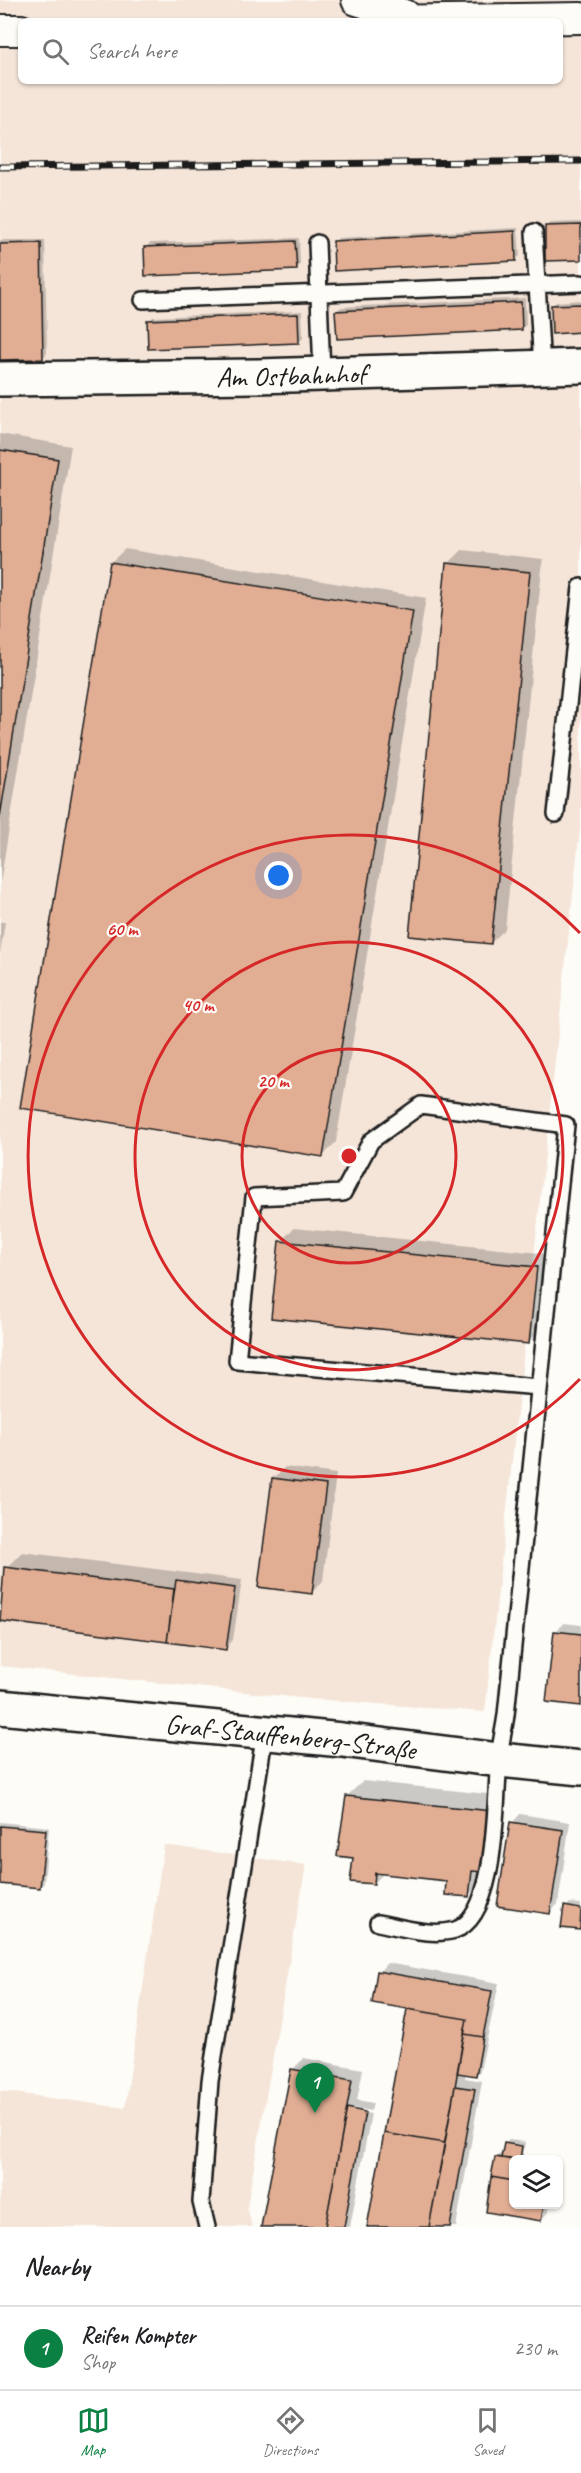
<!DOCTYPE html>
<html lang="en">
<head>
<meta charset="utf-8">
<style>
  body { margin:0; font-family:Caveat,sans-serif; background:#f2f2f2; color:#202124 }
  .controls { position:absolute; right:18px; bottom:18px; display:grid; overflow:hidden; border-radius:9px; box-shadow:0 2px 4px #0004 }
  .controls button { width:54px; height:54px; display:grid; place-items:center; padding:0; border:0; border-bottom:2px solid #e0e0e0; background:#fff; color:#202124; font:30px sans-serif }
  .you { position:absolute; left:279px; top:876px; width:21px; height:21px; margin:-15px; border:4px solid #fff; border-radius:50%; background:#1a73e8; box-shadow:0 0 0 9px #1a73e833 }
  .badge { display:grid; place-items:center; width:39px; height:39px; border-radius:50%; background:#0b8043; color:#fff; font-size:20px; font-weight:700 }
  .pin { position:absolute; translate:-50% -50px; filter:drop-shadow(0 2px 3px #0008) }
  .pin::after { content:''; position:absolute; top:32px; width:21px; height:18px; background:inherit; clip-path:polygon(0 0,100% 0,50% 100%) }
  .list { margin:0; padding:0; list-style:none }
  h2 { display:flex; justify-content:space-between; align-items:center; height:78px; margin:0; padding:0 24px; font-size:26px }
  h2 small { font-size:20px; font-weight:400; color:#757577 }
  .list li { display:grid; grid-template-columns:39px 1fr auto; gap:18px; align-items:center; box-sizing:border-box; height:84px; padding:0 24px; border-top:2px solid #e0e0e0 }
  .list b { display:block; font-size:22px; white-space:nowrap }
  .list p { margin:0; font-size:20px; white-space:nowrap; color:#757577 }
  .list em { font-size:20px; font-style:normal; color:#757577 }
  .icon { flex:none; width:33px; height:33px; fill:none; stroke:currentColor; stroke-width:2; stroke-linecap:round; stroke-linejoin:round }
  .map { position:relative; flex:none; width:581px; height:2227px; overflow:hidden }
  .search { position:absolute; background:#fff; box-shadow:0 2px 4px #0004; left:18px; right:18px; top:18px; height:66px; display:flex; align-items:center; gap:15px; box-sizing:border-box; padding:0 21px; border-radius:9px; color:#757577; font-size:22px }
  .sheet { height:162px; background:#fff }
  nav { display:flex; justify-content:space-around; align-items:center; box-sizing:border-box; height:84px; border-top:2px solid #e0e0e0; background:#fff; font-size:16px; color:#757577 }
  nav a { display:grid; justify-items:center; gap:3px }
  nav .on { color:#0b8043 }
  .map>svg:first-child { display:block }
  .built { fill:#f5e5d9; fill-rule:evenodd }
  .shadow { fill:#0003 }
  .building { fill:#e1ae94; stroke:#1c1c1c; stroke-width:1.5 }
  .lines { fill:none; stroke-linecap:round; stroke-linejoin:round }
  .lane-casing { stroke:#1c1c1c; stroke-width:20 }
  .street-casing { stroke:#1c1c1c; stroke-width:34 }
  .secondary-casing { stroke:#1c1c1c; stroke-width:38 }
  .lane { stroke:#fdfcf7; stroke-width:15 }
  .street { stroke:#fdfcf7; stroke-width:30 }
  .secondary { stroke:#fdfcf7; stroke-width:33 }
  .rail-casing { stroke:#1c1c1c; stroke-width:7 }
  .rail { stroke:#fdfcf7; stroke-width:4.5; stroke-dasharray:14; stroke-linecap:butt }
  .ring { fill:none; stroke:#d62828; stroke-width:3 }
  .labels { text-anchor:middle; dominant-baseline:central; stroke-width:4.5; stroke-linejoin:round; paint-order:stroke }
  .street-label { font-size:28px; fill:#1c1c1c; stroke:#fdfcf7 }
  .centre { fill:#d62828; stroke:#fdfcf7; stroke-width:3 }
  .ring-label { font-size:18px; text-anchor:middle; font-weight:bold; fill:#d62828; stroke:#fdfcf7; stroke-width:4.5; stroke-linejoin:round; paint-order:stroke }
</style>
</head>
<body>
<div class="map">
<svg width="581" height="2227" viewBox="0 0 581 2227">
  <rect width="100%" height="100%" fill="#fdfcf7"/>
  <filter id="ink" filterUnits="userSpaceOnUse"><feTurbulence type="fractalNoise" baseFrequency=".0167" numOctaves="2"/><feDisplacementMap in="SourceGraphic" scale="12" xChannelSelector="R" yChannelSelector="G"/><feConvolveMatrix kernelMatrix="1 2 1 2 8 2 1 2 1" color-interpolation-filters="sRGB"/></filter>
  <g filter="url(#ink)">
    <path class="built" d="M0,0H581V820L485,1712L310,1699L0,1666ZM21,21H560V81H21Z
      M164,1845L306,1865L247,2207L252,2227H0V2091L125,2108Z"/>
    <path class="shadow" d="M581,222V259L546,227L550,223Z
      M518,228L520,256L515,260L334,242L338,238Z
      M299,238L300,265L296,269L145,248L150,243Z
      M0,240H45L47,353L43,358H0Z
      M525,298L526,325L521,329L337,311L341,307Z
      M581,300V330L552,306L556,302Z
      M302,311L303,338L299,342L149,321L153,317Z
      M0,434L71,446L0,884Z
      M125,549L426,598L336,1142L323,1156L111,562Z
      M462,550L543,559L505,929L491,943L448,564Z
      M0,922H5L0,955Z
      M294,1228L550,1254L542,1329L528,1342L280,1242Z
      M285,1467L336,1474L323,1581L311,1593L273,1479Z
      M22,1552L242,1580L233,1640L225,1649L0,1619L6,1568Z
      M564,1623L581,1625V1705L555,1632Z
      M363,1781L507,1796L500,1855L485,1870L484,1880L468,1896L448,1880L384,1873L374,1883L354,1856L347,1796Z
      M520,1814L570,1822L558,1904L549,1913L512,1823Z
      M0,1822L49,1827L44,1883L40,1887L0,1883Z
      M570,1903L581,1904L580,1928L566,1907Z
      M387,1963L499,1983L480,2071L476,2075L466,2073L465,2078L482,2081L456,2227H368L408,2007L379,1972Z
      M304,2058L363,2069L357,2100L373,2103L371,2111L355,2108V2111L371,2114L350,2227H263L292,2070Z
      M509,2140L525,2142L523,2157L537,2160H514V2204H550L549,2211L541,2220L488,2211L496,2158L500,2154H503L505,2144Z"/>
    <path class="building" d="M581,225V260L545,261V226Z
      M515,231L516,261L334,271L333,241Z
      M295,241L297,270L145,276L144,247Z
      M41,243L43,359L0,360V244Z
      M521,302L522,330L337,339L335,311Z
      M581,304V332L552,334L551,305Z
      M298,314L299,343L148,349L147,320Z
      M0,450L58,459L0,817Z
      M110,562L413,611L323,1157L20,1108Z
      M446,563L530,572L491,944L409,936Z
      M279,1241L537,1267L529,1344L271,1318Z
      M272,1478L326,1485L312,1594L258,1587Z
      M4,1567L174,1589L167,1642L0,1621Z
      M176,1580L235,1588L226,1650L167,1642Z
      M554,1631L581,1634V1706L546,1702Z
      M346,1796L492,1811L485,1872L472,1871L469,1897L445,1895L446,1881L375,1873L374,1884L350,1882L353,1858L337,1856Z
      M510,1822L563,1830L550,1914L497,1906Z
      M0,1826L46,1830L40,1888L0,1884Z
      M564,1906L581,1909L580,1930L561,1928Z
      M377,1971L492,1991L483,2037L464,2034L467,2019L372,2003Z
      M407,2009L467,2019L445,2143L384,2133Z
      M464,2034L483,2037L476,2076L457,2073Z
      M291,2069L352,2080L325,2227H261Z
      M455,2086L475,2089L450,2227H429Z
      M347,2108L365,2112L344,2227H325Z
      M384,2133L445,2143L429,2227H367Z
      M504,2143L522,2146L520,2160L501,2158Z
      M495,2157L514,2160V2181L491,2177Z
      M491,2177L514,2181V2204H544L541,2221L486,2212Z"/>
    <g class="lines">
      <defs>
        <path id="lane" d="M534,232L542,368
          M317,243L322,374
          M143,300L581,283
          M556,814L581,587
          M378,1923C401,1927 431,1937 455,1930C498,1917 495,1798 499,1760C500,1745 504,1730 506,1715L566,1125L421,1105L371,1141L343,1193L254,1197L237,1361L539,1387
          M207,2227L201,2202L210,2081L265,1732"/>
        <path id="street" d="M357,0L405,15
          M376,21L581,18
          M0,30H21"/>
        <g id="secondary">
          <path id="s1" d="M0,379L258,376L581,366"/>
          <path id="s2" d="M0,1707L342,1740L499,1760L581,1768"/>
        </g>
      </defs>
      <use href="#lane" class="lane-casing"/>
      <use href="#street" class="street-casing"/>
      <use href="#secondary" class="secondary-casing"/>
      <use href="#lane" class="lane"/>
      <use href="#street" class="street"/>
      <use href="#secondary" class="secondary"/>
      <defs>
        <path id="rail" d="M0,167L581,161"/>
      </defs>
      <use href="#rail" class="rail-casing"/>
      <use href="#rail" class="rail"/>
    </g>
  </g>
  <g class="ring">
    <circle cx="349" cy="1156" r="107"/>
    <circle cx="349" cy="1156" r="214"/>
    <path d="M580 1379A321 321 0 1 1 580 933"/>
  </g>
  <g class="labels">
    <g class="street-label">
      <text stroke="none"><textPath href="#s1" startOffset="291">Am Ostbahnhof</textPath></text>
      <text stroke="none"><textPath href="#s2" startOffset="292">Graf-Stauffenberg-Straße</textPath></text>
    </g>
  </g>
  <circle cx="349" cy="1156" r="9" class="centre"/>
  <g class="ring-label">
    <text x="122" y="935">60 m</text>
    <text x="198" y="1011">40 m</text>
    <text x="273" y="1087">20 m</text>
  </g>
</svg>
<div class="controls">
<button><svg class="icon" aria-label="layers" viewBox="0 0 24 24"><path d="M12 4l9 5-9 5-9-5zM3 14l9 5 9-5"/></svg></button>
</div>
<div class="you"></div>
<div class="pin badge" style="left:315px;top:2113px">1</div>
<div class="search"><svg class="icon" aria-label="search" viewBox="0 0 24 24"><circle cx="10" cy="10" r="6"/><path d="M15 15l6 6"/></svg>Search here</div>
</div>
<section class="sheet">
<h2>Nearby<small></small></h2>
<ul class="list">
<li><span class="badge">1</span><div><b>Reifen Kompter</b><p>Shop</p></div><em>230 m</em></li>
</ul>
</section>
<nav>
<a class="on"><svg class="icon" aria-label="map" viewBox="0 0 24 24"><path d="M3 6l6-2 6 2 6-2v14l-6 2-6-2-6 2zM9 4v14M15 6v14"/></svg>Map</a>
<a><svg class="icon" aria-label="directions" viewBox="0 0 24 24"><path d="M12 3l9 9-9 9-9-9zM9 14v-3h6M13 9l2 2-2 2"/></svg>Directions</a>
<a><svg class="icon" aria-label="saved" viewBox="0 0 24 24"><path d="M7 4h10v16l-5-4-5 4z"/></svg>Saved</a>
</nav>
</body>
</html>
